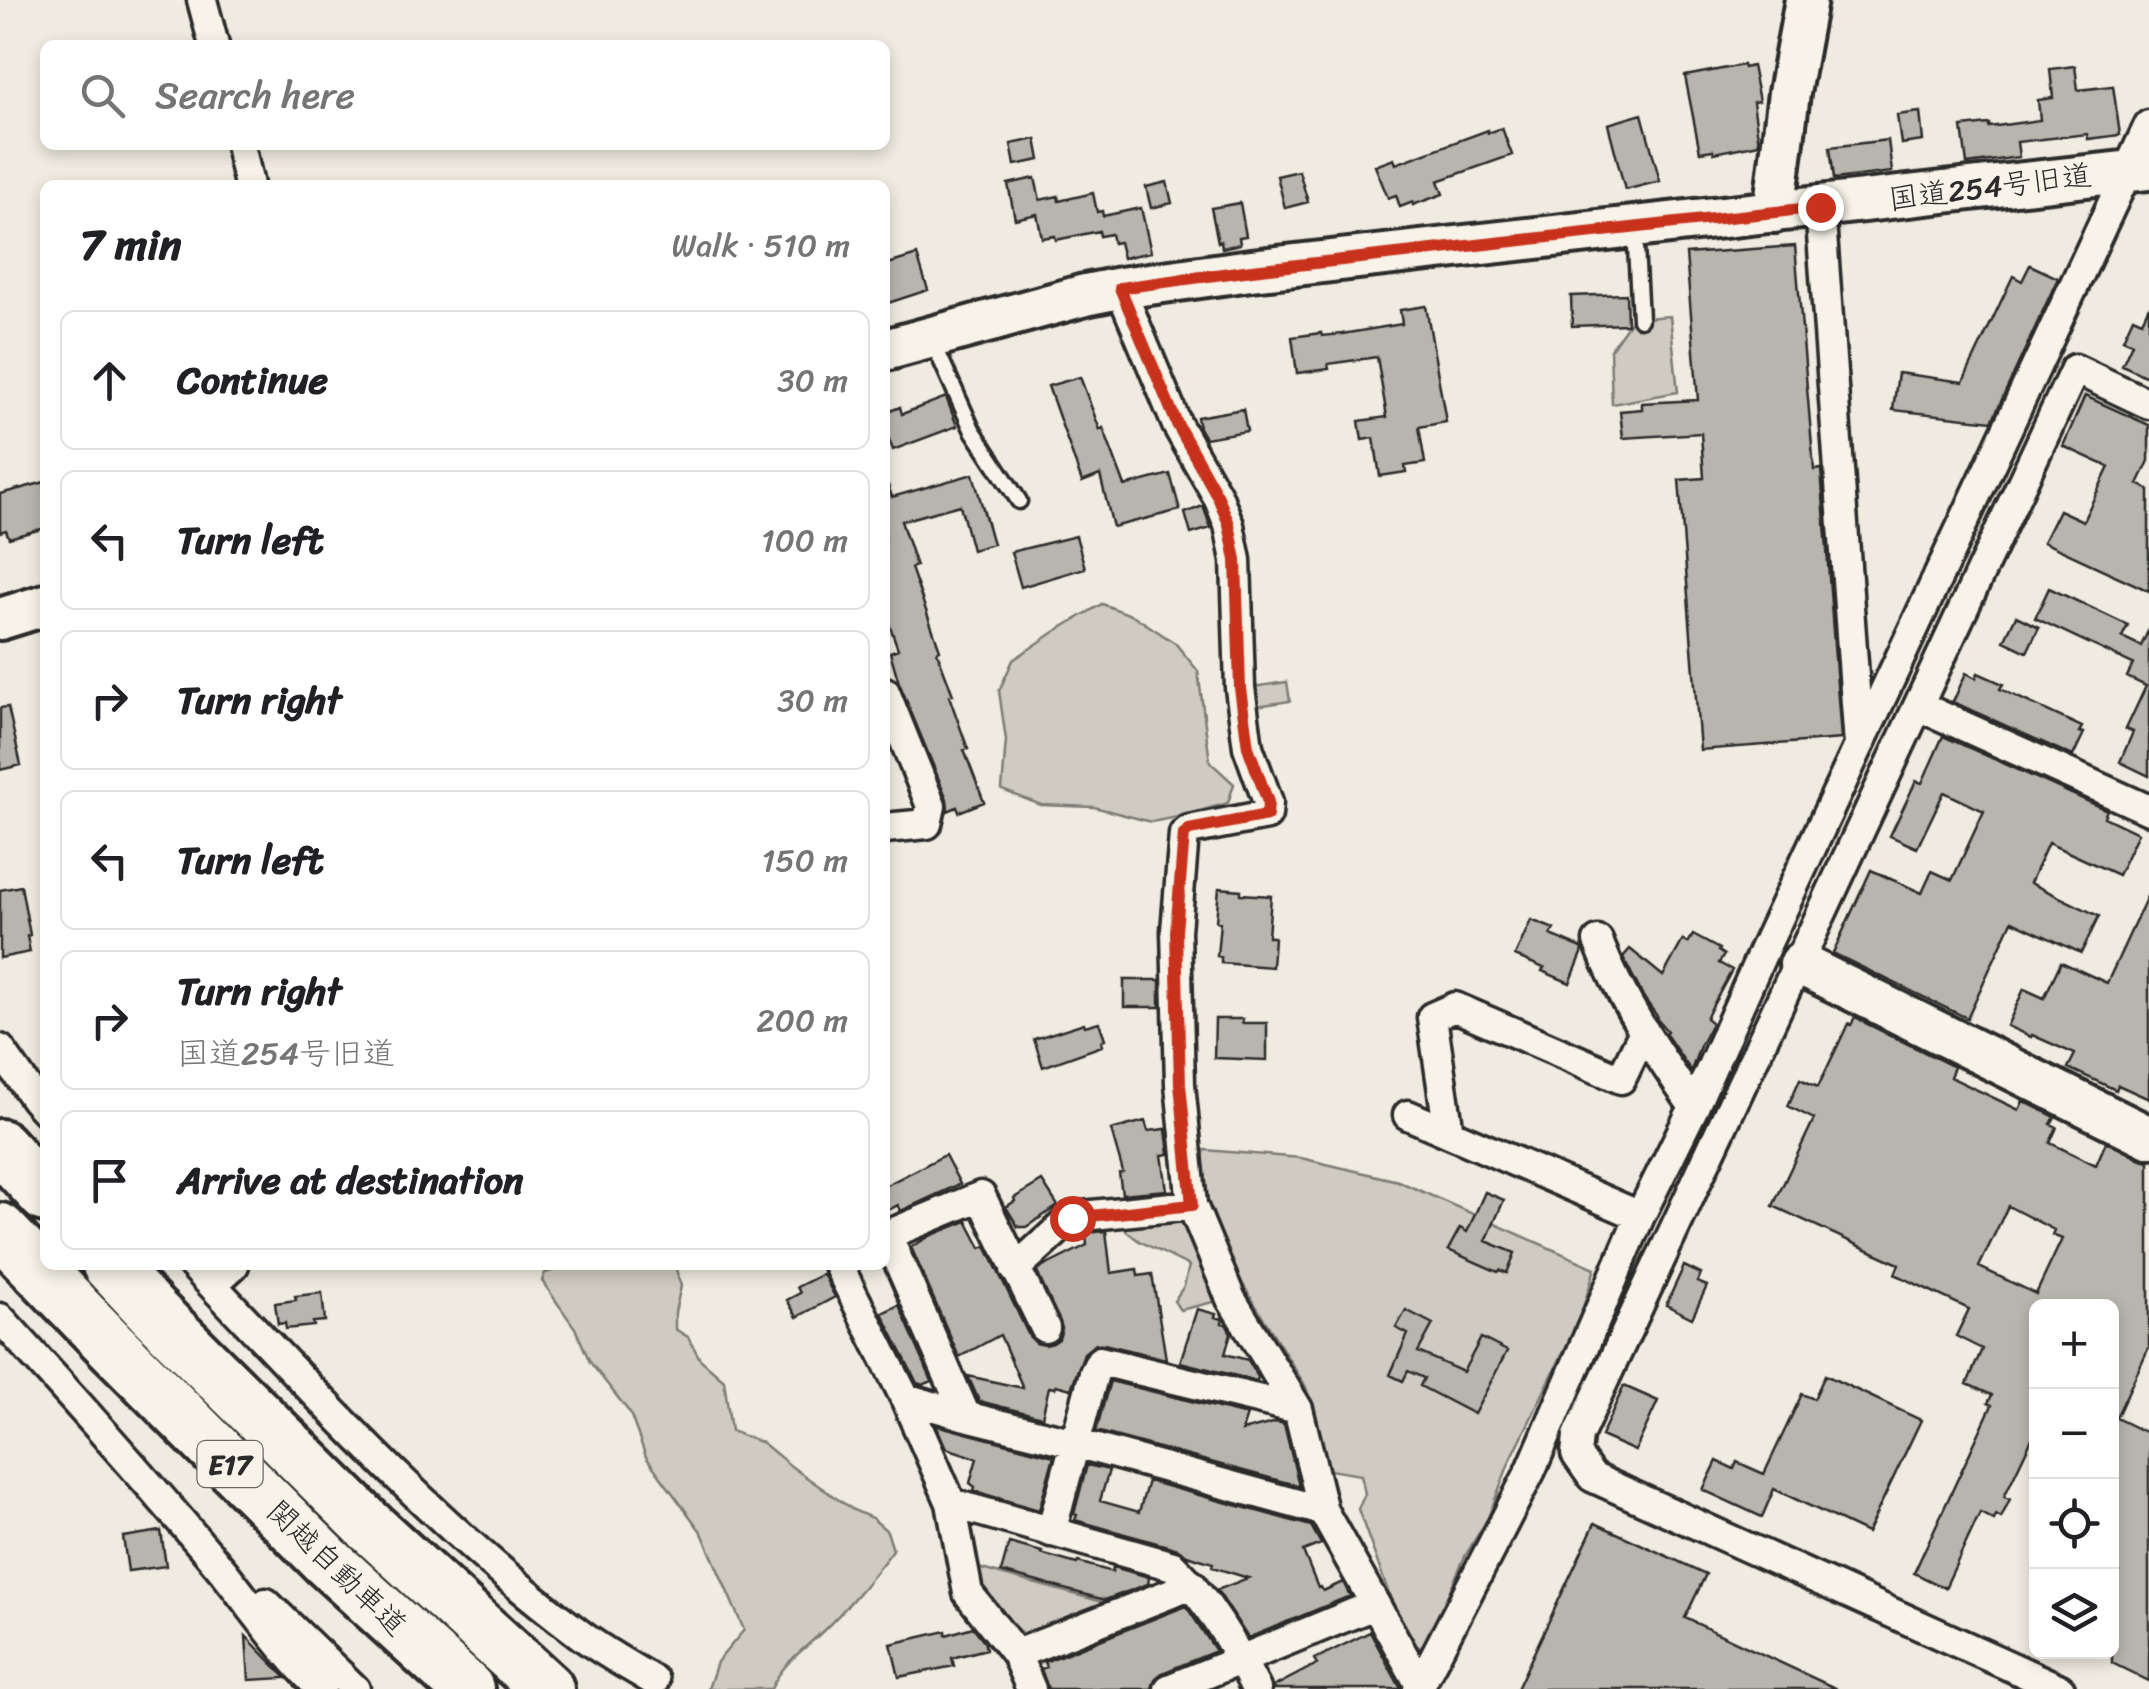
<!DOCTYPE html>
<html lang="en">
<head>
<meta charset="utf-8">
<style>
  body { margin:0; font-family:Sriracha,"Klee One",sans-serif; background:#f2f2f2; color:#202124 }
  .controls { position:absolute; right:30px; bottom:30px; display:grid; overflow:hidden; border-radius:15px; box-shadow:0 5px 15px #0003 }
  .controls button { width:90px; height:90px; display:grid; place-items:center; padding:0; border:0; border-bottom:2px solid #e0e0e0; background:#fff; color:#202124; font:50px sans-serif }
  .stop { position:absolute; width:30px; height:30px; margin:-22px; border:8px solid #c8321e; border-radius:50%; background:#fff }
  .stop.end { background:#c8321e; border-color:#fff; box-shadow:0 2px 10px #0008 }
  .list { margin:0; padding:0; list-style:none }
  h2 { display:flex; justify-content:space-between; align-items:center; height:130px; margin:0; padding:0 40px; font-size:42px }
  h2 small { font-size:32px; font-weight:400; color:#757577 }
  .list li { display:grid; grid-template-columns:65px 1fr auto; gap:30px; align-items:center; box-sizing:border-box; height:140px; margin:0 20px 20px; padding:0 20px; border:2px solid #e0e0e0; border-radius:15px }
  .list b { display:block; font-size:38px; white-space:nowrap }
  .list p { margin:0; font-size:32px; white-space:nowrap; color:#757577 }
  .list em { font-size:32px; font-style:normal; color:#757577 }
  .icon { flex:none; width:55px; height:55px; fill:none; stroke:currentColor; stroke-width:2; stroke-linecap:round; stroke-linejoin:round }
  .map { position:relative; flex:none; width:2149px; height:1689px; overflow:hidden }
  .search { position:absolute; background:#fff; box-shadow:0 5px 15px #0003; left:40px; top:40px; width:850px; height:110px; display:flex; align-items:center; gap:25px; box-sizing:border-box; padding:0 35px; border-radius:15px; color:#757577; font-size:38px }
  .panel { position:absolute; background:#fff; box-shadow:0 5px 15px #0003; left:40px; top:180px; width:850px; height:1090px; border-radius:15px }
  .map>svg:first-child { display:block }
  .green { fill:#cfcbc2; stroke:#7d7b76; stroke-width:2.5 }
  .building { fill:#b8b5ae; stroke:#2b2b2b; stroke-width:2.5; fill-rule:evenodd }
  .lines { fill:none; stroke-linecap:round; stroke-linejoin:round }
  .lane-casing { stroke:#2b2b2b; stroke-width:21 }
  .street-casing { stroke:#2b2b2b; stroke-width:35 }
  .secondary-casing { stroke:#2b2b2b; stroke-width:48 }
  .highway-casing { stroke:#2b2b2b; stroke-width:60 }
  .lane { stroke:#f7f3e8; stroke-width:14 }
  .street { stroke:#f7f3e8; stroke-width:28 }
  .secondary { stroke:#f7f3e8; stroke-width:40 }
  .highway { stroke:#f7f3e8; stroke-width:52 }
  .route { stroke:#c8321e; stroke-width:12 }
  .labels { text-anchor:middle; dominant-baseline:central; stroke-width:8; stroke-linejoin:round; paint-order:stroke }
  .shield { fill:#f7f3e8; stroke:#686764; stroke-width:2.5 }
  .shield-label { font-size:28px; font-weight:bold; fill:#2b2b2b }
  .street-label { font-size:30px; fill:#2b2b2b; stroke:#f7f3e8 }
</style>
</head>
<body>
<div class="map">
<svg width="2149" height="1689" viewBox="0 0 2149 1689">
  <rect width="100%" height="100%" fill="#efebe0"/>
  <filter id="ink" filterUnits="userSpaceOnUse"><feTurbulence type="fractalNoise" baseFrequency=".01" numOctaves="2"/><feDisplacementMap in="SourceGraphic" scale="20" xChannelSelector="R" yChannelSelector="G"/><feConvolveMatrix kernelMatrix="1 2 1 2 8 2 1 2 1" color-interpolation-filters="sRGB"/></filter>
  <g filter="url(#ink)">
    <path class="green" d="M1670,316L1678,392L1612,404L1610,350L1632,319Z
      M1102,604L1134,616L1175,643L1198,671L1210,762L1234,784L1228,803L1178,817L1151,822L1094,807L1041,805L1002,790L1006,740L999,691L1013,660L1056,631Z
      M1287,682L1290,701L1250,707L1246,688Z
      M1205,1150L1301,1158L1398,1181L1595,1268L1580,1318L1509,1463L1488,1518L1465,1556L1423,1651L1404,1635L1358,1509L1365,1494L1361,1475L1329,1470L1306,1387L1235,1272L1207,1208L1199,1170Z
      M1184,1214L1222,1300L1180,1310L1174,1301L1184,1286L1189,1266L1139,1241L1126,1231V1219Z
      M570,1265L675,1266L681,1286L675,1312V1329L688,1337L700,1359L724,1380L731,1431L763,1443L792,1467L853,1510L872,1518L887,1531L893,1550C871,1578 850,1605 824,1630C804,1650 782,1663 771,1689H708L717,1662L744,1630L702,1533L646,1457L630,1413L590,1362L575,1328L542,1281L545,1273Z
      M967,1565L1103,1602L1102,1609L1020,1639L988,1609Z"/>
    <path class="building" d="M1743,65L1744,68L1752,66L1759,101L1753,102L1759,144L1714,153L1713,150L1700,152L1685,76Z
      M2075,66L2078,90L2113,86L2120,135L2088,139L2087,134L2017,142L2019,157L1967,164L1962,127L1989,124V127L2040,120L2038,100L2053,98L2050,69Z
      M1920,112L1923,141L1901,144L1897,115Z
      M1642,114L1660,181L1625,190L1608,124Z
      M1502,128L1512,155L1438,181L1443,194L1413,205V202L1400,207L1396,195L1388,198L1375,166L1394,159L1396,164L1488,130V133Z
      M1036,139L1040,160L1015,165L1011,144Z
      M1888,140L1892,172L1834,179L1830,147Z
      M1299,171L1308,202L1285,208L1277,176Z
      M1035,178L1040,200L1058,196L1059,201L1093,193L1097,212L1102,211L1103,216L1141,208L1151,252L1123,258L1119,242L1113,243L1111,234L1100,236L1099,231L1056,240L1055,236L1042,238L1037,214L1015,219L1008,184Z
      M1167,182L1172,203L1151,208L1146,187Z
      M1240,203L1246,236L1239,237L1240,244L1222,248L1221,241L1218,242L1211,208Z
      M1795,246L1814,470L1821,469L1841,739L1700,750L1679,480L1704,478L1701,433L1623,438L1620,411L1642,409V403L1698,400L1686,254Z
      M917,255L928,290L885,304V265Z
      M2030,265L2058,278L1992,421L1893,410L1898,373L1963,382L2013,276L2022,281Z
      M1626,294L1627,324L1572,326L1571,296Z
      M1426,306L1446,422L1419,427L1425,463L1405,466L1406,472L1380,476L1374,438L1362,440L1359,421L1387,417L1377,357L1328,364L1329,369L1297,373L1292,337L1321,333L1322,336L1342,334L1402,324L1400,310Z
      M2149,306V378L2122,365L2132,343L2123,339L2133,317L2142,321Z
      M1080,377L1100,430L1103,428L1125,486L1170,474L1180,510L1113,527L1100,475L1082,482L1048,386Z
      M2085,396L2149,425V461L2138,484L2149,490V591L2043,542L2059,510L2083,521L2109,467L2063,446Z
      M946,397L957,426L893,450L885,429V413L900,407L902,414Z
      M1243,409L1247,431L1205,438L1199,428L1197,417Z
      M973,474L993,544L972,550L960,505L901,521L916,566L911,568L940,650L937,652L953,695L949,696L968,749L964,750L984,802L959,812L957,807L948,811L947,799L899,683L890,652L898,649L885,612V485H888L892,497Z
      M45,482V528L9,538L6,530L0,532V494Z
      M1203,506L1211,528L1191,534L1185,513Z
      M1076,536L1085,568L1021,587L1011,552Z
      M2049,588L2128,625L2122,637L2141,646L2149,629V776L2120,762L2133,732L2126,729L2146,686L2127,677L2133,664L2035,618Z
      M2016,616L2039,627L2027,652L2004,641Z
      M1966,673L1976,678L1978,673L2003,684L2000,689L2082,727L2079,732L2084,733L2073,756L1953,702Z
      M8,707L21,765L0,770V708Z
      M1943,736L2107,810L2104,817L2138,833L2118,875L2048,843L2030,883L2099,916L2081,953L2012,921L1967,1018L1833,953L1871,870L1922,893L1932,871L1952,880L1984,811L1944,792L1917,848L1890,836L1916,781L1922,783Z
      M21,886L30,935L27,936L30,952L0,958V890Z
      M1219,888L1241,890V894L1271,896L1268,937H1274L1272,967L1221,963V957L1217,956L1220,922L1216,921Z
      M2149,892V1099L2118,1085L2116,1090L2068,1068L2075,1054L2032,1035L2031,1037L2007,1026L2024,989L2044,998L2061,962L2107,983Z
      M1531,920L1554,929L1551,935L1582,948L1583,951L1570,983L1542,971L1544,968L1515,956Z
      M1693,935L1719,949L1718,951L1724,955L1719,963L1732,970L1706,1018L1712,1023L1700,1046L1691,1071L1665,1033L1667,1031L1656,1018L1657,1016L1644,998L1623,957L1630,949L1663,976L1683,940L1688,943Z
      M1124,980H1160V1007H1124Z
      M1855,1018L1954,1067L1950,1077L2019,1110L2023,1101L2055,1117L2051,1124L2057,1127L2050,1143L2096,1165L2106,1142L2138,1158L2149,1161V1347L2116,1418L2149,1434V1681L2112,1663V1587L2119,1572L2112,1568V1306H2036V1430L2004,1497L2010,1499L2001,1518L1996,1515L1994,1520L1980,1513L1945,1588L1914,1573L1992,1405L1988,1403L1992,1395L1967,1384L1982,1349L1956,1336L1969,1309L1895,1274L1899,1264L1773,1206L1814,1119L1788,1106L1800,1079L1818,1087L1848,1024L1851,1025ZM2008,1206L2054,1230L2052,1235L2062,1239L2036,1294L1979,1267Z
      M1215,1019H1243L1242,1023H1267V1060L1214,1058Z
      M1099,1022L1105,1039L1101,1041L1102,1046L1043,1067L1034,1039L1084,1023L1085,1026Z
      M1145,1121L1148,1131L1166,1129L1169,1154L1162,1155L1167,1190L1122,1194L1119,1173L1123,1172L1111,1130Z
      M945,1155L960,1184L901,1211L898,1205L885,1212V1186Z
      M1042,1181L1058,1206L1026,1227H1018L1006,1207L1015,1201L1014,1198Z
      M1485,1192L1504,1200L1486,1241L1515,1253L1507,1273L1500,1270L1498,1272L1448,1250L1460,1228L1467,1232Z
      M967,1221L981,1248L986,1246L1029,1336L1036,1343L1045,1345L1053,1343L1059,1339L1062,1328L1037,1272L1043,1267L1087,1245L1086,1233L1106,1231L1111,1273L1137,1269L1138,1276L1152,1274L1166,1359L1104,1344H1096L1084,1353L1071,1389L1056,1385L1055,1388L1049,1387L1042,1417L979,1401L968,1376L1023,1388L1000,1335L959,1357L911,1247L932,1235Z
      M1684,1266L1701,1274L1697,1282L1707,1286L1692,1318L1666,1305Z
      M823,1274L835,1297L797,1317L787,1300L800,1293L797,1287Z
      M322,1293L325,1321L313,1322L314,1326L286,1329L285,1323L278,1324L275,1303L296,1300L295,1296Z
      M899,1305L932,1381L923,1385L917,1383L882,1313Z
      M1197,1309L1216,1314L1215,1317L1223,1319L1222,1323L1226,1324L1231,1333L1225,1354L1248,1360L1258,1377L1257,1381L1180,1362Z
      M1406,1310L1433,1324L1418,1352L1463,1372L1481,1338L1507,1351L1474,1414L1420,1386L1424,1378L1408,1371L1403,1381L1390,1375L1408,1334L1396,1328Z
      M1825,1375L1921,1420L1867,1533L1774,1489L1762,1517L1703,1490L1717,1461L1734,1469L1737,1462L1764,1474L1802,1394L1814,1399Z
      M1110,1381L1247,1415L1242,1431L1277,1422L1284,1424L1299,1486L1096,1431Z
      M1624,1386L1658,1401L1635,1451L1601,1436Z
      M936,1425L1054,1456L1039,1510L974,1491L975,1487L970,1483L977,1458L946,1448Z
      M1087,1465L1109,1470L1100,1501L1139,1512L1148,1481L1311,1526L1321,1544L1303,1551L1318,1588L1321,1587L1323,1591L1343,1582L1350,1596L1248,1638L1217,1590L1248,1578L1212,1567L1213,1563L1187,1555L1178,1549L1075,1520L1077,1515L1074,1514Z
      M1595,1523L1706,1574L1685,1618L1837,1689H1517Z
      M161,1531L166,1566L128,1571L123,1537Z
      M1009,1543L1042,1552L1041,1554L1077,1564L1078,1562L1112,1572L1113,1567L1149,1577L1148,1584L1105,1600L1001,1572Z
      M1186,1606L1216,1651L1162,1673L1155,1679L1152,1689H1048L1041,1669L1046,1667L1044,1662Z
      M973,1627L984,1641L986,1649L952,1658L954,1666L899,1677L891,1644L946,1631V1635Z
      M1370,1632L1401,1689H1273V1687L1317,1664L1315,1659Z
      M246,1636L286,1678L249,1680Z"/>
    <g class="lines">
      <defs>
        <path id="lane" d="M1635,229L1640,319
          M933,342L972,429L1019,501"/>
        <path id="street" d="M202,0L214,45
          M240,145L249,185
          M1820,207L1859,745
          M1120,288L1177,425L1218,497L1229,525L1236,560L1240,688L1248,747L1268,802L1267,815L1189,830L1184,834L1176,931L1180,1084L1192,1205L1231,1299L1298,1409L1323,1511L1420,1685
          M885,692L931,806L927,824L885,828
          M1919,706L2149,810
          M1598,941C1621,1001 1658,1055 1694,1107
          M0,1049L35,1099L45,1110
          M1408,1115L1640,1216
          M1449,1133L1432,1017L1455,1007L1621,1079L1644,1031
          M887,1235L966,1416
          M885,1236L981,1196L1045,1328
          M193,1265C315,1393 435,1526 577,1632C601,1651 628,1665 654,1681
          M838,1265L905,1398L951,1503L968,1593L1016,1654L1031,1689
          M1015,1269L1072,1217L1192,1205
          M212,1285L234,1265
          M0,1318C76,1401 151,1485 223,1571C255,1611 284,1654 321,1689
          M905,1398L966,1416L1075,1443L1323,1511
          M951,1503L1173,1566C1208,1600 1234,1645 1256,1689
          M1051,1532L1094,1373L1100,1361L1298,1409
          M266,1603L355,1689
          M1016,1654L1192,1585
          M1169,1689L1374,1605
          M1418,1689L1531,1470L1640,1216L1694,1107L1765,947L2149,125
          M2060,1689L1592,1477L1576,1454L1578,1436L2075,369L2149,404"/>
        <path id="secondary" d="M1774,212L1789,93L1806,0
          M885,350L1085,295L1120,288L1251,270L2149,169
          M0,619L45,605
          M1800,964L2149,1137"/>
        <path id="highway" d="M0,1146L45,1195
          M0,1230L109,1343L327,1561L467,1689
          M109,1265L152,1311L369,1526L547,1689"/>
      </defs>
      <use href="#lane" class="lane-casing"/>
      <use href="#street" class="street-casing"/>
      <use href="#secondary" class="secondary-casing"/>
      <use href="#highway" class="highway-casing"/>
      <use href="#lane" class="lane"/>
      <use href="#street" class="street"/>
      <use href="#secondary" class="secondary"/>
      <use href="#highway" class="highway"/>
    </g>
  </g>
  <g class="lines" filter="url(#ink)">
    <path class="route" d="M1072,1218L1192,1205L1180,1084L1176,932L1184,834L1189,830L1267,815L1268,802L1248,747L1240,688L1236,560L1229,524L1218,497L1177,424L1120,288L1252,270L1820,207"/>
  </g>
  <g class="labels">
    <rect class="shield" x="197.5" y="1441" width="65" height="46" rx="8"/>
    <g class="shield-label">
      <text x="230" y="1464">E17</text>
    </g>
    <g class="street-label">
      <text transform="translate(1990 187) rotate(-7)">国道254号旧道</text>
      <text transform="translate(337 1568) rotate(44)">関越自動車道</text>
    </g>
  </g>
</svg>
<div class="controls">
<button>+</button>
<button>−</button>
<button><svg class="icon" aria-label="locate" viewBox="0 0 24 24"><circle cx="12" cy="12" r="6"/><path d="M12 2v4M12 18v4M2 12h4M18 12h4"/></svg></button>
<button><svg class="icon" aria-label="layers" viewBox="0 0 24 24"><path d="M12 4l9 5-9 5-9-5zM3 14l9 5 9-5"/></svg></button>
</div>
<div class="stop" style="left:1072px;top:1218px"></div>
<div class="stop end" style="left:1820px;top:207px"></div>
<div class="search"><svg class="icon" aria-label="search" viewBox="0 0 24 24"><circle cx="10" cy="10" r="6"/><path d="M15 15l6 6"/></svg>Search here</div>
<section class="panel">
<h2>7 min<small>Walk · 510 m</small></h2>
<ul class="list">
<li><svg class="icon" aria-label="ahead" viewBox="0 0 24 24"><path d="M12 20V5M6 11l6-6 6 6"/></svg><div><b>Continue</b></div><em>30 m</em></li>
<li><svg class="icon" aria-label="left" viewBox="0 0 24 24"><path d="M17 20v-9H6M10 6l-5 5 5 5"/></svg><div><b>Turn left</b></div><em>100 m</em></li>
<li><svg class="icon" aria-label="right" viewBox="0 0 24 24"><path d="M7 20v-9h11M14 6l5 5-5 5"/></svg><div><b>Turn right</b></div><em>30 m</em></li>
<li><svg class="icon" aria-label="left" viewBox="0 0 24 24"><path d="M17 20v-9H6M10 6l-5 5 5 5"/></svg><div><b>Turn left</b></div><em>150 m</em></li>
<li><svg class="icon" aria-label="right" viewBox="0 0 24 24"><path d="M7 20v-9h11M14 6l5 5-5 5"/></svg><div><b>Turn right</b><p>国道254号旧道</p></div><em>200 m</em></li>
<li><svg class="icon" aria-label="arrive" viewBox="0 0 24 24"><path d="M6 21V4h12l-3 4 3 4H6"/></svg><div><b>Arrive at destination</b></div></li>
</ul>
</section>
</div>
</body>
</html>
